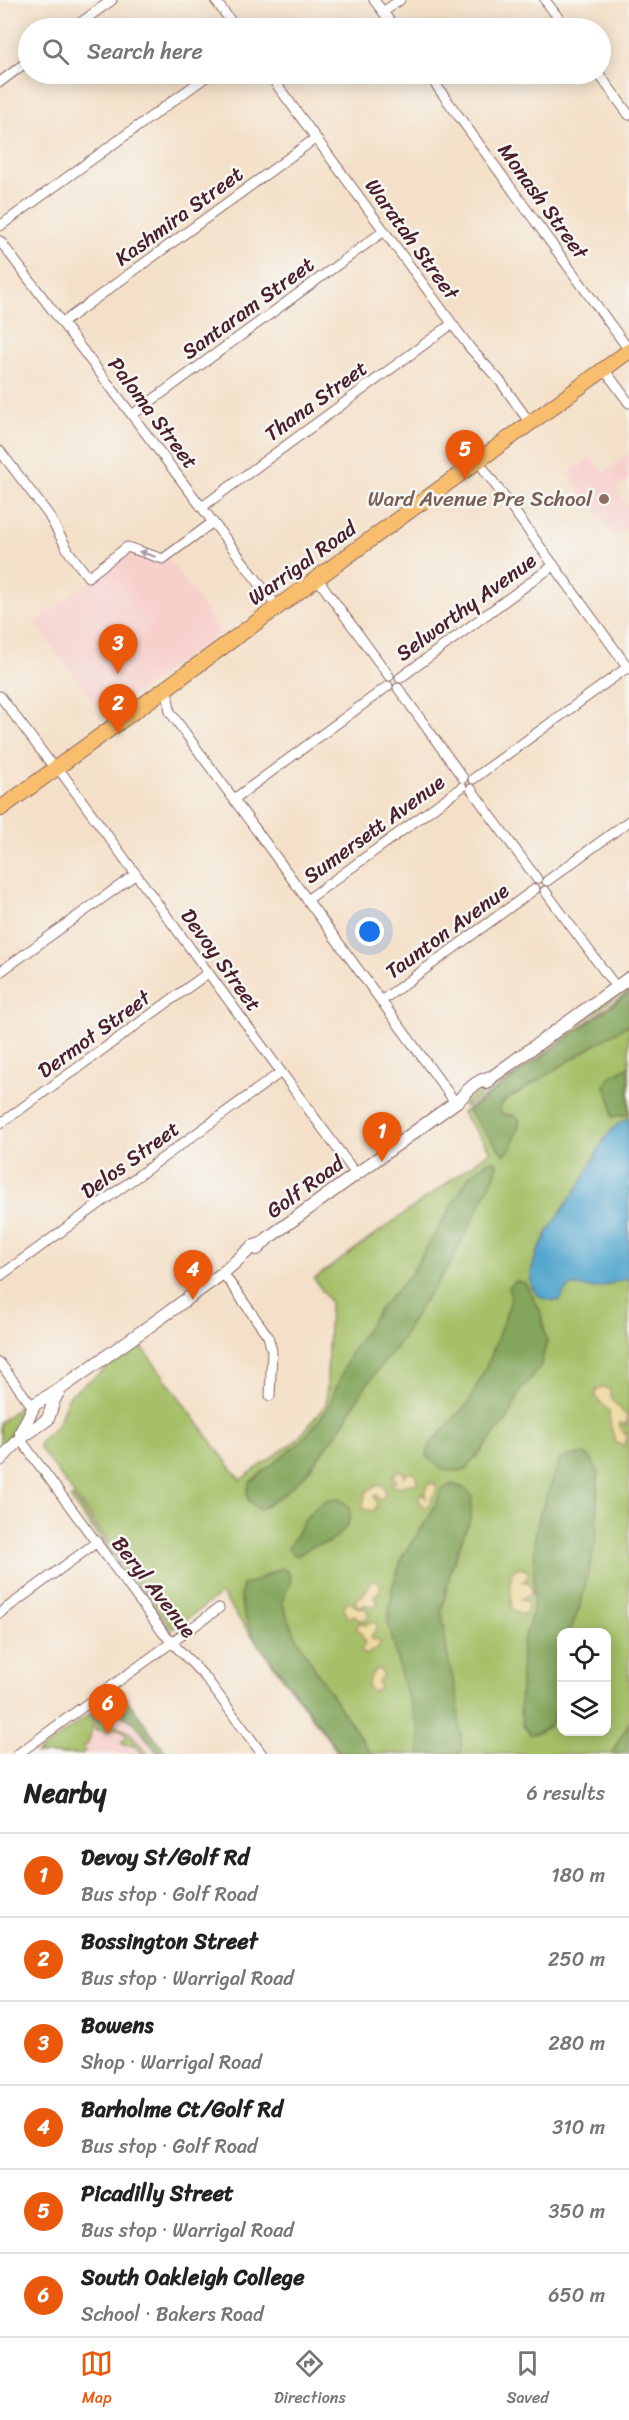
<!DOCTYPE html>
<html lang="en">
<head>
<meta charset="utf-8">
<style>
  body { margin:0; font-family:Sriracha,sans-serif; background:#f2f2f2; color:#222 }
  .controls { position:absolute; right:18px; bottom:18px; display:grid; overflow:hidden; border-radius:12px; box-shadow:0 3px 15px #0003 }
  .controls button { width:54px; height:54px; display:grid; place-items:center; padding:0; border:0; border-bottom:2px solid #e0e0e0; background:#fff; color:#222; font:30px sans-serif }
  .you { position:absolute; left:370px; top:932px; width:21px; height:21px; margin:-15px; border:4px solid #fff; border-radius:50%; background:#1a73e8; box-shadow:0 0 0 9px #1a73e833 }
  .badge { display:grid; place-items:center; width:39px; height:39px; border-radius:50%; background:#ea580c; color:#fff; font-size:20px; font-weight:700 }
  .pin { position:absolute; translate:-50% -50px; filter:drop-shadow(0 2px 3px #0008) }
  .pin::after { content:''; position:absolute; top:32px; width:21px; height:18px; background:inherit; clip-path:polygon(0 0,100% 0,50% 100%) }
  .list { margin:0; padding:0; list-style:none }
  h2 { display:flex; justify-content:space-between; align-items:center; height:78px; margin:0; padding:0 24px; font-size:26px }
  h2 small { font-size:20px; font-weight:400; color:#767676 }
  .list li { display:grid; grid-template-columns:39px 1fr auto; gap:18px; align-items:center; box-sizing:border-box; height:84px; padding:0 24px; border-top:2px solid #e0e0e0 }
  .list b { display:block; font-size:22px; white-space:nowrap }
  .list p { margin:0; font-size:20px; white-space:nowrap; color:#767676 }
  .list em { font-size:20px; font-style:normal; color:#767676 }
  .icon { flex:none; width:33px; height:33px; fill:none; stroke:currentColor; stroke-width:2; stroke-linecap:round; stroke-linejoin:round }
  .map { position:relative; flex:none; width:629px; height:1754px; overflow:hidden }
  .search { position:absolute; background:#fff; box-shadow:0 3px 15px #0003; left:18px; right:18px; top:18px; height:66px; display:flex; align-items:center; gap:15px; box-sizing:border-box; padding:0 21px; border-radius:33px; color:#767676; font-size:22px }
  .sheet { height:582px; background:#fff }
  nav { display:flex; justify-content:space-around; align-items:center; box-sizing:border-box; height:84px; border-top:2px solid #e0e0e0; background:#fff; font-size:16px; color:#767676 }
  nav a { display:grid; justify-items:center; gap:3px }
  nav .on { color:#ea580c }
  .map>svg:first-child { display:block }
  .built { fill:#f7d0cc }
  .green { fill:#a5c067; stroke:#787049; stroke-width:1.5; fill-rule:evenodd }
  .forest { fill:#84a65c; stroke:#676244; stroke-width:1.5 }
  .sand { fill:#eeda9e; stroke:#9c7c64; stroke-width:1.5 }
  .water { fill:#52a6cd; stroke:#4e627c; stroke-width:1.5 }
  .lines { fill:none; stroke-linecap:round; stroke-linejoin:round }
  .minor-casing { stroke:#866362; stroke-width:11 }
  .tertiary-casing { stroke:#866362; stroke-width:14 }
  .trunk-casing { stroke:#866362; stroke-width:17 }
  .minor { stroke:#fff; stroke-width:9 }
  .tertiary { stroke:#fff; stroke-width:12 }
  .trunk { stroke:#f9be6d; stroke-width:15 }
  .oneway { fill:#ae9aa0 }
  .education-dot { fill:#8d6e63; stroke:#f6f6f2; stroke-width:2 }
  .labels { text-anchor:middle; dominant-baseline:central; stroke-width:5; stroke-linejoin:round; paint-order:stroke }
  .street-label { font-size:21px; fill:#4a1f2b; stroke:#f6f6f2 }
  .education-label { font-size:21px; fill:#785e54; stroke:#f6f6f2; text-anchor:end }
</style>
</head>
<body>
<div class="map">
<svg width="629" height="1754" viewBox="0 0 629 1754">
  <rect width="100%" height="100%" fill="#f6f6f2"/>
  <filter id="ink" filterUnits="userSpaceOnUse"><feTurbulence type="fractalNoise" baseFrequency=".0167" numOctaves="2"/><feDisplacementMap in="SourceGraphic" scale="12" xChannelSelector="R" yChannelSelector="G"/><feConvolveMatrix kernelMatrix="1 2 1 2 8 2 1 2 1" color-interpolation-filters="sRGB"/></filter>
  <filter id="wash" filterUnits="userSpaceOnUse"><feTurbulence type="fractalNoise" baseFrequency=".008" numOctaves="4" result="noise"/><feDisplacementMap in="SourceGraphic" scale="24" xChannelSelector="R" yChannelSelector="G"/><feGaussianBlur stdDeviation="1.35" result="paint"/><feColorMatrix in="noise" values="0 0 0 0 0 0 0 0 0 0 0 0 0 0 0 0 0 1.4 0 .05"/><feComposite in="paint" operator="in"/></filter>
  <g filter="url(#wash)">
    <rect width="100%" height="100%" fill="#f4e0c8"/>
    <path class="built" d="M629,454V479L615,489L629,508V527L615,537L568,474L591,457L604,473Z
      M128,552L168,558L221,632L105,716L35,623Z
      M121,1691L167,1754H36Z"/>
    <path class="green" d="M629,983V987L465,1107L463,1103Z
      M629,991V1754H339L221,1594L173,1629L39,1447C41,1435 51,1434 57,1425C63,1416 63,1404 71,1394L140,1344L240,1480L298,1439L326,1404L330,1302L314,1279L491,1151L462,1113ZM562,1632H606V1732H562Z
      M18,1405C27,1417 8,1437 0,1447V1422L17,1409Z
      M73,1497L171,1631L170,1633L70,1499Z
      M98,1708L107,1719L131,1734L148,1754H143L133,1744L123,1745L121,1742L126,1738V1735L122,1730L113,1728L108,1732L95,1730L98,1720L93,1712Z
      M91,1713L95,1719L88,1744L83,1747L85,1751L81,1754H36Z"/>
    <path class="forest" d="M629,993V1024L503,1102L499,1110L504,1115H514L520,1120L513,1146L504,1155L468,1111Z
      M629,1066V1114L612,1117L611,1101L605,1087L608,1078Z
      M489,1161H494L497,1163L496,1173L449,1266L422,1304L399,1343L365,1387L339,1431L305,1475L279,1498L259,1510L249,1501L247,1493L250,1482L303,1440L327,1410L350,1354L378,1311L411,1274L470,1175Z
      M516,1281L525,1283L540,1310L547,1342L540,1367L521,1390L508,1418L466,1469C448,1475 438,1468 426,1456L431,1443L469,1402L491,1356L511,1300L509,1287Z
      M585,1454L591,1458L598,1472L596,1540L581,1604L570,1632H562L559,1700L551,1725L538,1733L530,1734L523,1726L520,1711L522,1645L533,1611L535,1537L540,1514L560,1460L567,1456Z
      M452,1484L466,1489L472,1496L471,1516L451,1569L442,1610L447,1653L457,1696L462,1748L461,1754H420L419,1729L402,1680L388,1621L392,1589L403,1555L431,1514L442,1489Z
      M336,1498C363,1508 346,1535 327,1543C322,1545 317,1544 312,1546C307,1549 302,1554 296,1556L288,1549C301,1526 308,1505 336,1498Z
      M283,1568C298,1578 287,1588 282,1602C299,1654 342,1707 371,1754H341L254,1637C246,1620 237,1604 243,1585C258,1581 269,1572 283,1568Z
      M121,1691L167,1754H158L135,1723L110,1708L106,1702Z
      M629,1723V1754H611Z"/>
    <path class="sand" d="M603,1387L609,1389L613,1401L627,1416L626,1425L620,1423L619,1425L627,1437L624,1445L616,1443C612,1432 609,1422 609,1411L595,1396L597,1389Z
      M399,1470L404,1473V1477L409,1472L415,1473L417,1483L394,1487L392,1484L396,1481L392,1477Z
      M430,1483L435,1484L437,1489L428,1506L425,1508L418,1500L423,1493L426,1498V1487Z
      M380,1484L385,1488V1495L380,1500L376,1495L374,1496L377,1504L374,1511L364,1509L363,1503L367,1491Z
      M516,1568L524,1569L529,1573L528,1577L523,1582L527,1581L532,1590L531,1594L521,1599L527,1602C528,1609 529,1612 522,1615L513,1611C509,1603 512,1584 511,1574Z
      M376,1581L380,1584L381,1589L373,1597L376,1599L378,1604L374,1607L366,1605L357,1606L355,1600L363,1595L371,1582Z
      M346,1602H350L357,1607L365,1608L369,1615L365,1620L357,1619L355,1615L349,1618L344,1609Z
      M360,1622L365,1625L372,1622L376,1624L377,1627L371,1637L373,1640L377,1639L381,1642L378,1647L366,1655L361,1650L365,1644L361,1633L356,1628Z
      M376,1669H379L383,1675L378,1682L380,1689L373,1692L369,1689C366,1681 371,1675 376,1669Z"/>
    <path class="water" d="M629,1118V1279C619,1279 610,1285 600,1287C580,1292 572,1274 559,1301C491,1299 565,1207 581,1183C594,1162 604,1127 629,1118Z"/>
  </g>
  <g filter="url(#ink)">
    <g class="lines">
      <defs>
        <path id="minor" d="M215,0L236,28
          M374,0L395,28
          M545,0L566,28
          M383,12L400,0
          M73,28L112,0
          M269,74L470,348L500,381L530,423
          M428,74L629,350
          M599,74L629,115
          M0,82L28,61
          M0,226L210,74
          M0,241L278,608
          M62,323L316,138
          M604,369L629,403
          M132,415L384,231
          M0,451L48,514L69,552L88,577L127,547L163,559L213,522
          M478,461L629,669
          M202,507L452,324
          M317,578L389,676
          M400,678L554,565
          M167,688L170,712L455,1102
          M398,688L463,778
          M0,696L55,769
          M58,768L356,1174
          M473,779L628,667
          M471,789L537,879
          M234,799L388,686
          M547,881L629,821
          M545,891L616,987
          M307,900L462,787
          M0,972L136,874
          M381,1001L535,889
          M0,1124L208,973
          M223,1273L268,1336L272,1351L270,1396
          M0,1276L281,1072
          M0,1363L32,1406
          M20,1439L164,1634L206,1678L262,1754
          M0,1613L97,1542
          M18,1754L219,1608"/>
        <path id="tertiary" d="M487,1083L492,1077L629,978
          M257,1249L268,1238L460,1099C468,1089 480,1079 492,1077
          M21,1438V1432L35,1404L60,1389L148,1327L223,1273L252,1247L261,1244
          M0,1460L21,1438L48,1419L54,1400L60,1389"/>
        <path id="trunk" d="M0,809L629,351"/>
      </defs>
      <use href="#minor" class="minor-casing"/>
      <use href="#tertiary" class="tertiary-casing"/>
      <use href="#trunk" class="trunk-casing"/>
      <use href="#minor" class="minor"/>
      <use href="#tertiary" class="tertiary"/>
      <use href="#trunk" class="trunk"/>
    </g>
    <defs><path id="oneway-solid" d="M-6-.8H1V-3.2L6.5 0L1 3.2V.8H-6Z" transform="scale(1.5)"/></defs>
    <use class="oneway" href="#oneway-solid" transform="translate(147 554) rotate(-162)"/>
  </g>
  <circle class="education-dot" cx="604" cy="499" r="6"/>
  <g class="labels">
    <g class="street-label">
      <text transform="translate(543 201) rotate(54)">Monash Street</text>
      <text transform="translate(179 216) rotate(-36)">Kashmira Street</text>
      <text transform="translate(412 239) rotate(54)">Waratah Street</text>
      <text transform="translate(248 308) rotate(-36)">Santaram Street</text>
      <text transform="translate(316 401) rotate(-36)">Thana Street</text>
      <text transform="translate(153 413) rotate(53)">Paloma Street</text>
      <text transform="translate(302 563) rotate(-36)">Warrigal Road</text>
      <text transform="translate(466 607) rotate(-36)">Selworthy Avenue</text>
      <text transform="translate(374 829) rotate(-36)">Sumersett Avenue</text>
      <text transform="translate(447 931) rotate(-36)">Taunton Avenue</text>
      <text transform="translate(221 960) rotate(54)">Devoy Street</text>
      <text transform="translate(94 1034) rotate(-36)">Dermot Street</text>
      <text transform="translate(130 1160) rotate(-36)">Delos Street</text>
      <text transform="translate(305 1187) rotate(-36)">Golf Road</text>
      <text transform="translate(154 1587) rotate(52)">Beryl Avenue</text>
    </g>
    <g class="education-label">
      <text x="592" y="499">Ward Avenue Pre School</text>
    </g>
  </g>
</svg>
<div class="controls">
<button><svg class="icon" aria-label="locate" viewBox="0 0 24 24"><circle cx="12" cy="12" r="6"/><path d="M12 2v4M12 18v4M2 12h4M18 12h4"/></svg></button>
<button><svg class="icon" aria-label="layers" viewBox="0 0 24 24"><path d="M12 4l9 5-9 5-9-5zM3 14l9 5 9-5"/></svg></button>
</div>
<div class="you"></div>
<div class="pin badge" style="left:382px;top:1162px">1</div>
<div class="pin badge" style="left:118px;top:734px">2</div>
<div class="pin badge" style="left:118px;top:674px">3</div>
<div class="pin badge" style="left:193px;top:1300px">4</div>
<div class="pin badge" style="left:465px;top:480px">5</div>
<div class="pin badge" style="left:108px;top:1734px">6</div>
<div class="search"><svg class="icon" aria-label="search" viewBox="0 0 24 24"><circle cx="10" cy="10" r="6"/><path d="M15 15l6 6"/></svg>Search here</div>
</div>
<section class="sheet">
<h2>Nearby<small>6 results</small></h2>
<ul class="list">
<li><span class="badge">1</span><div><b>Devoy St/Golf Rd</b><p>Bus stop · Golf Road</p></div><em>180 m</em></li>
<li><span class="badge">2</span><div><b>Bossington Street</b><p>Bus stop · Warrigal Road</p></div><em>250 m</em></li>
<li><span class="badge">3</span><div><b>Bowens</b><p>Shop · Warrigal Road</p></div><em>280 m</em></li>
<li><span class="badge">4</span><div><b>Barholme Ct/Golf Rd</b><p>Bus stop · Golf Road</p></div><em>310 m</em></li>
<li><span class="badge">5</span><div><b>Picadilly Street</b><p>Bus stop · Warrigal Road</p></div><em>350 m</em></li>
<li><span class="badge">6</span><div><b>South Oakleigh College</b><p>School · Bakers Road</p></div><em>650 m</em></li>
</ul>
</section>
<nav>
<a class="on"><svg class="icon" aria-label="map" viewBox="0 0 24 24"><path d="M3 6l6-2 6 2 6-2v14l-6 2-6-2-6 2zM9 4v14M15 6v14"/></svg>Map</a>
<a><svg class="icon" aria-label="directions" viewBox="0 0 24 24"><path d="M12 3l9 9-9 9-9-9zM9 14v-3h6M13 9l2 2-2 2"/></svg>Directions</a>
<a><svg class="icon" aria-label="saved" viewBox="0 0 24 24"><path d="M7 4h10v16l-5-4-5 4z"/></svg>Saved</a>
</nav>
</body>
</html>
